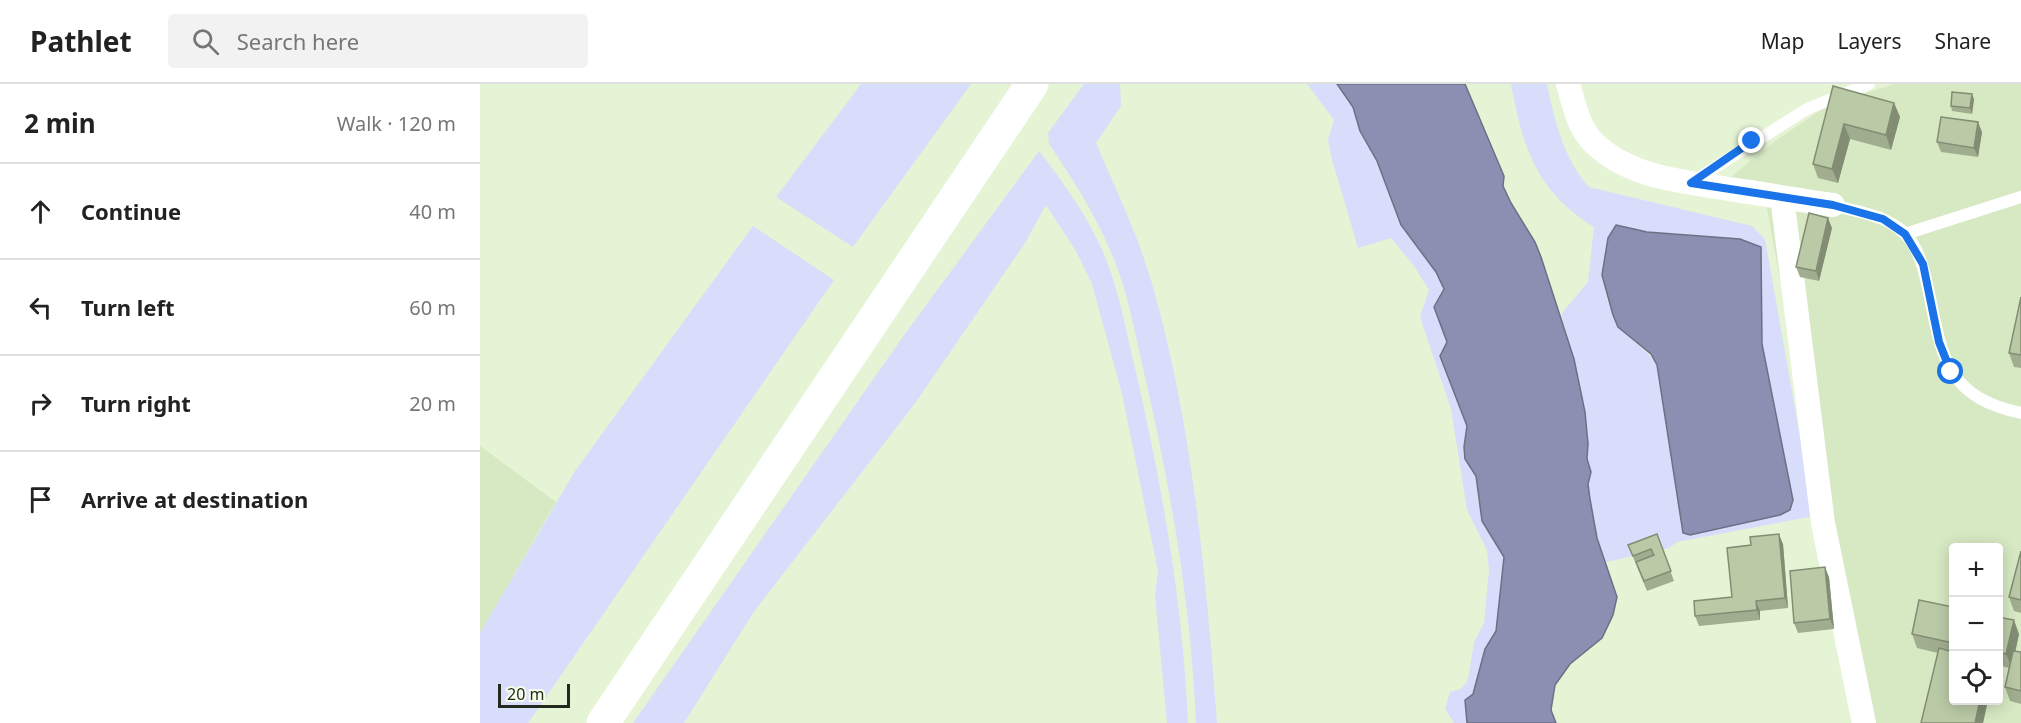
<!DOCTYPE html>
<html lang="en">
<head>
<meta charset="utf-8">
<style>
  body { margin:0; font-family:"Noto Sans",sans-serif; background:#f2f2f2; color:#222 }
  .controls { position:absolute; right:18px; bottom:18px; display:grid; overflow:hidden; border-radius:6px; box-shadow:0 3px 15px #0003 }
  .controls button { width:54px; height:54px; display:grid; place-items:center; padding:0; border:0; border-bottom:2px solid #e0e0e0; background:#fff; color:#222; font:30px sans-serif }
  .scale { position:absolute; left:18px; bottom:15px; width:72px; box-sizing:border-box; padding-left:6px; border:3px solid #24291d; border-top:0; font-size:16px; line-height:21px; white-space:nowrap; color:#24291d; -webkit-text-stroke:4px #f6ffeb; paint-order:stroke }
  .stop { position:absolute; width:18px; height:18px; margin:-14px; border:4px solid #1a73e8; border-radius:50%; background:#fff }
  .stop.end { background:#1a73e8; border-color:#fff; box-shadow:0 2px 6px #0008 }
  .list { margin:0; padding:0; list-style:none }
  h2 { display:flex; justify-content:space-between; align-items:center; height:78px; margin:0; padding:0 24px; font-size:26px }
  h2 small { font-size:20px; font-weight:400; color:#767676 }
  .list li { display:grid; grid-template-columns:39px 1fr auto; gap:18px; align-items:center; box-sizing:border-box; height:96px; padding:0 24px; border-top:2px solid #e0e0e0 }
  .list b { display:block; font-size:22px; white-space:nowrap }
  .list em { font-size:20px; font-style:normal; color:#767676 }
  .icon { flex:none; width:33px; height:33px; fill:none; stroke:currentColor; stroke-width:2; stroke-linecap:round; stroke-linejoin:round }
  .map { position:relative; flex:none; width:1541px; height:639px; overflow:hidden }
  header { display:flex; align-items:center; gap:36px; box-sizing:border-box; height:84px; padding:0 30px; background:#fff; border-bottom:2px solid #e0e0e0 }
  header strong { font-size:28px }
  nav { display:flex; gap:33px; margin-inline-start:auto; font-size:21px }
  .search { width:420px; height:54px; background:#f2f2f2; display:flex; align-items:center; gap:15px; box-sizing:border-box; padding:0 21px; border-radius:6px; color:#767676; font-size:22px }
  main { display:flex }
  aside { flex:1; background:#fff }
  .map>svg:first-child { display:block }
  .built { fill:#d7e9c3; fill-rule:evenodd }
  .green { fill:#d8ddfc; fill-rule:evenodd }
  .water { fill:#8b8fb2; stroke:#6c7085; stroke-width:1.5 }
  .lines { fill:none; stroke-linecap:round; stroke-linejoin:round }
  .lane { stroke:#fff; stroke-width:12 }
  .street { stroke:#fff; stroke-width:24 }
  .highway { stroke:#fff; stroke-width:33 }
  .wall { fill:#a0ae8f }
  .shaded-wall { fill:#828d74 }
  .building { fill:#bacaa6; stroke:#828d74; stroke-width:1.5 }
  .route { stroke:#1a73e8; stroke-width:8 }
</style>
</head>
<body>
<header>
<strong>Pathlet</strong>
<div class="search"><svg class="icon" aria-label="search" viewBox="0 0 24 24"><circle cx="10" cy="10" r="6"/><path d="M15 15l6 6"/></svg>Search here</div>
<nav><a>Map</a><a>Layers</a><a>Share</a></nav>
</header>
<main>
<aside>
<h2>2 min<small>Walk · 120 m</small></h2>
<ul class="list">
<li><svg class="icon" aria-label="ahead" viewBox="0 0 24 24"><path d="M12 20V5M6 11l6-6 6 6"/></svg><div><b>Continue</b></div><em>40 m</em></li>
<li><svg class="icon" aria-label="left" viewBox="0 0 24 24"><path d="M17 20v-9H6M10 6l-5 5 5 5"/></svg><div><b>Turn left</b></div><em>60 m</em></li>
<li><svg class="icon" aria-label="right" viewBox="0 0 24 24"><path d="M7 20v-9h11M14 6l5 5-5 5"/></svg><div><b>Turn right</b></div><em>20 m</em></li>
<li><svg class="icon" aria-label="arrive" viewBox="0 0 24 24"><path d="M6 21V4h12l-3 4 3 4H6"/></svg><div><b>Arrive at destination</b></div></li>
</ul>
</aside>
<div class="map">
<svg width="1541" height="639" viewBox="0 0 1541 639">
  <rect width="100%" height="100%" fill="#e5f4d4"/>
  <path class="built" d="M1414,0H1541V639H1381L1286,119L1240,102L1295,57L1348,21ZM1474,464H1518V616H1474Z
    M0,362L76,418L0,549Z"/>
  <path class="green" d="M381,0H491L373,163L296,113Z
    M604,0H640L641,22L616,59C636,106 659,153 673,203C713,344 726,493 737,639H716C711,520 690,400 663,284C654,245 647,203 630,166C614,128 592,94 569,60L568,49Z
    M827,0H857L873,23L880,47L897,77L921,141L956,188L964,205L955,223L967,258L973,307L987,342L984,363L985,375L996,392L998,418L1024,473L1016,547L1005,565L986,633L987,639H974L965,625L970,608L981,605L988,596L994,558L1004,539L1009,486L1007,466L987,426L971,325L940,233L949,206L934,182L911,154L878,164L851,72L848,55L854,36Z
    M1031,0H1067C1075,37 1083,74 1109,103L1272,142L1285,155L1334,432L1197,458L1189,464L1126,478L1117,454L1110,415L1108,400L1111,388L1107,375L1108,360L1094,275L1081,230L1108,198L1114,143C1056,107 1043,64 1031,0ZM1136,142L1167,148L1207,150L1282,189V260L1313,416L1310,426L1300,431L1210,451L1203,449L1177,281C1169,267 1158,262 1147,251C1121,223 1116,174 1136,142Z
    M559,67C584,99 608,133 624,170C640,209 647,252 657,293C683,406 703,523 708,639H687L675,511L678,487L642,310L612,200L596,167L566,121L545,159L436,318L273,529L204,639H153L422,254Z
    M273,142L354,196L48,639H0V549L95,387Z"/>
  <path class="water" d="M857,0H985L1024,92L1023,102L1031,119L1055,158L1061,173L1094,275L1105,328L1108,360L1107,375L1111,388L1108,400L1110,415L1117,454L1137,513L1133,531L1122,554L1090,580L1075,601L1071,626L1076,639H987L985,616L993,610L1005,565L1016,547L1024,473L1002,437L996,392L985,375L984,363L987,342L960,272L967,258L954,223L964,205L956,188L921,141L897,77L880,47L873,23Z
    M1136,141L1167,148L1260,155L1281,163L1282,260L1313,416L1310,426L1300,431L1210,451L1203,449L1177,281L1171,270L1138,243L1133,231L1122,191L1128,154Z"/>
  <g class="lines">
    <path class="lane" d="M1212,98L1327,25L1389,0
      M1353,121C1377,128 1407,131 1425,150C1439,164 1444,186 1448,204C1462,272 1465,313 1541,329
      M1425,150L1541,113"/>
    <path class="street" d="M1088,0C1094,20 1098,43 1113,58C1149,94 1202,97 1249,105C1284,110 1318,116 1353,121
      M1302,113L1343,439L1384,639"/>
    <path class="highway" d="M123,639L552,0"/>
  </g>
  <path class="wall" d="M1353,2L1414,19L1420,33L1411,66L1370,55L1358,99L1338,94L1333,80Z
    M1494,15L1492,30L1472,27L1471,22Z
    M1502,48L1498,73L1461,68L1457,58Z
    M1352,144L1339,197L1320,193L1316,183Z
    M1541,213V284L1534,283L1529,269Z
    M1177,450L1194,497L1167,507L1148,461Z
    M1303,460L1308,524L1280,527V536L1219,542L1215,532L1252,513Z
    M1541,467V529L1534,527L1529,513Z
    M1349,493L1354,545L1318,549L1314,539Z
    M1473,523V616H1508L1503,639H1441L1458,569L1437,564L1432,550Z
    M1518,533L1539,550L1535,567L1541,568V620L1530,617L1525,603L1529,584L1518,581Z"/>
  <path class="shaded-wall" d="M1492,10L1494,15L1492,30L1490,24Z
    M1414,19L1420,33L1411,66L1406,51Z
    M1498,38L1502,48L1498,73L1494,64Z
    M1364,40L1370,55L1358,99L1352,85Z
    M1348,134L1352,144L1339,197L1336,187Z
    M1299,450L1303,460L1308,524L1305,514Z
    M1345,483L1349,493L1354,545L1350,535Z
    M1276,517L1280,527V536L1277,526Z
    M1534,536L1539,550L1532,584L1526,570Z
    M1500,616H1508L1503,639H1495Z"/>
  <path class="building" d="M1353,2L1414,19L1406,51L1364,40L1352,85L1333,80Z
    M1472,8L1492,10L1490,24L1471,22Z
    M1461,33L1498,38L1494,64L1457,58Z
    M1329,129L1348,134L1336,187L1316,183Z
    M1541,213V271L1529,269Z
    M1177,450L1191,487L1164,497L1156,478L1174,471L1171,465L1153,472L1148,461Z
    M1299,450L1305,514L1276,517L1277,526L1215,532L1214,517L1252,513L1247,464L1271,461L1270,453Z
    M1541,467V516L1529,513Z
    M1345,483L1350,535L1314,539L1310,487Z
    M1439,516L1473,523V559L1432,550Z
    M1518,533L1534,536L1526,570L1518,568Z
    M1459,564L1473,568V616H1500L1495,639H1441Z
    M1533,567L1541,568V607L1525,603Z"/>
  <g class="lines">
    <path class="route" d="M1272,57L1211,99L1353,121L1403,135L1425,150L1443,180L1459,258L1471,288"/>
  </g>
</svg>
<div class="controls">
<button>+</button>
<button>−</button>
<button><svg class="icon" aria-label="locate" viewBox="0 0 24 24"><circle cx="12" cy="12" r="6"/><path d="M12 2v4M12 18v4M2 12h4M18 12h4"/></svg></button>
</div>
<div class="scale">20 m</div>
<div class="stop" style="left:1471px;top:288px"></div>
<div class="stop end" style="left:1272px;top:57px"></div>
</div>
</main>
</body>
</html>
